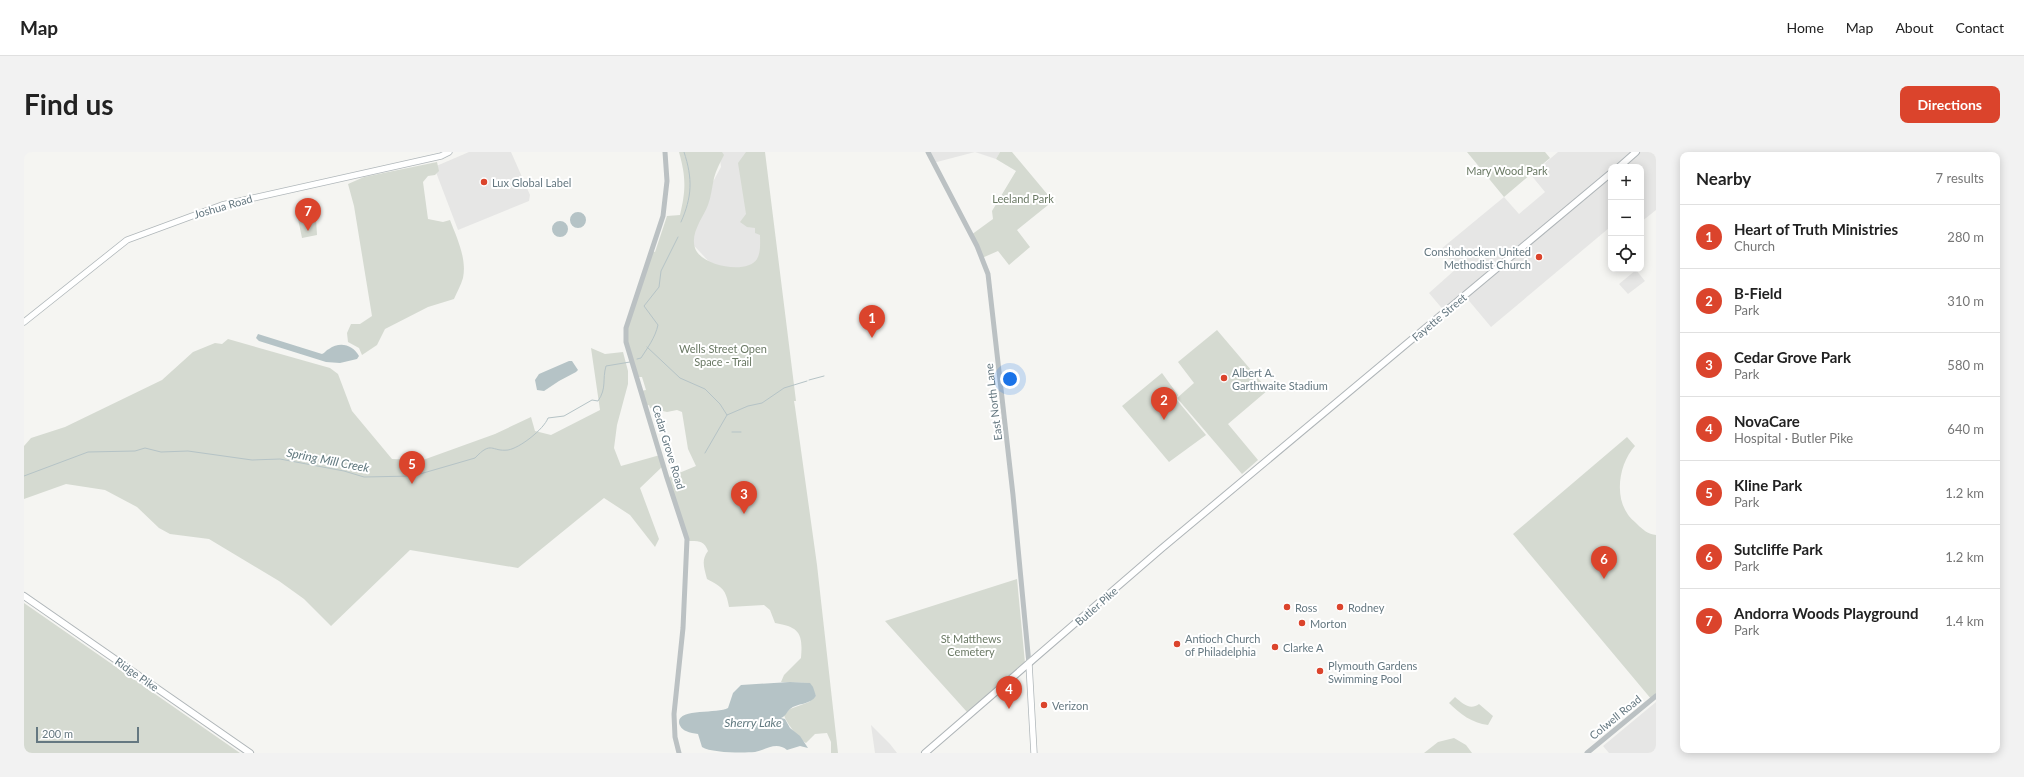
<!DOCTYPE html>
<html lang="en">
<head>
<meta charset="utf-8">
<style>
  body { margin:0; font-family:Lato,sans-serif; background:#f2f2f2; color:#222 }
  .controls { position:absolute; right:12px; top:12px; display:grid; overflow:hidden; border-radius:8px; box-shadow:0 2px 10px #0003 }
  .controls button { width:36px; height:36px; display:grid; place-items:center; padding:0; border:0; border-bottom:1px solid #e0e0e0; background:#fff; color:#222; font:20px sans-serif }
  .scale { position:absolute; left:12px; bottom:10px; width:103px; box-sizing:border-box; padding-left:4px; border:2px solid #657881; border-top:0; font-size:11px; line-height:14px; white-space:nowrap; color:#657881; -webkit-text-stroke:3px #fff; paint-order:stroke }
  .you { position:absolute; left:986px; top:227px; width:14px; height:14px; margin:-10px; border:3px solid #fff; border-radius:50%; background:#1a73e8; box-shadow:0 0 0 6px #1a73e833 }
  .badge { display:grid; place-items:center; width:26px; height:26px; border-radius:50%; background:#db442c; color:#fff; font-size:13px; font-weight:700 }
  .pin { position:absolute; translate:-50% -33px; filter:drop-shadow(0 1px 2px #0008) }
  .pin::after { content:''; position:absolute; top:21px; width:14px; height:12px; background:inherit; clip-path:polygon(0 0,100% 0,50% 100%) }
  .list { margin:0; padding:0; list-style:none }
  h2 { display:flex; justify-content:space-between; align-items:center; height:52px; margin:0; padding:0 16px; font-size:17px }
  h2 small { font-size:13px; font-weight:400; color:#767676 }
  .list li { display:grid; grid-template-columns:26px 1fr auto; gap:12px; align-items:center; box-sizing:border-box; height:64px; padding:0 16px; border-top:1px solid #e0e0e0 }
  .list b { display:block; font-size:15px; white-space:nowrap }
  .list p { margin:0; font-size:13px; white-space:nowrap; color:#767676 }
  .list em { font-size:13px; font-style:normal; color:#767676 }
  .icon { flex:none; width:22px; height:22px; fill:none; stroke:currentColor; stroke-width:2; stroke-linecap:round; stroke-linejoin:round }
  .map { position:relative; flex:none; width:1632px; height:601px; overflow:hidden; border-radius:8px }
  header { display:flex; align-items:center; gap:24px; box-sizing:border-box; height:56px; padding:0 20px; background:#fff; border-bottom:1px solid #e0e0e0 }
  header strong { font-size:19px }
  nav { display:flex; gap:22px; margin-inline-start:auto; font-size:14px }
  .intro { display:flex; align-items:center; justify-content:space-between; box-sizing:border-box; height:96px; padding:0 24px }
  h1 { margin:0; font-size:28px }
  .button { padding:10px 18px; border-radius:8px; background:#db442c; color:#fff; font-size:14px; font-weight:700 }
  main { display:flex; gap:24px; padding:0 24px }
  aside { flex:1; background:#fff; border-radius:8px; box-shadow:0 2px 10px #0003 }
  .map>svg:first-child { display:block }
  .built { fill:#e6e6e5 }
  .green { fill:#d5dad1 }
  .water { fill:#b5c3c6 }
  .lines { fill:none; stroke-linecap:round; stroke-linejoin:round }
  .stream { stroke:#b5c3c6; stroke-width:1 }
  .secondary-casing { stroke:#b0b7ba; stroke-width:7 }
  .primary-casing { stroke:#afb5b8; stroke-width:8 }
  .tertiary { stroke:#bbc1c3; stroke-width:5 }
  .secondary { stroke:#fff; stroke-width:5.5 }
  .primary { stroke:#fff; stroke-width:6 }
  .poi-dot { fill:#db442c; stroke:#fff; stroke-width:1.5 }
  .labels { text-anchor:middle; dominant-baseline:central; stroke-width:4; stroke-linejoin:round; paint-order:stroke }
  .park-label { font-size:11px; fill:#6a7964; stroke:#fff }
  .poi-label { font-size:11px; fill:#657881; stroke:#fff; text-anchor:start }
  .street-label { font-size:11px; fill:#657881; stroke:#fff }
  .water-label { font-size:12px; font-style:italic; fill:#61797f; stroke:#fff }
</style>
</head>
<body>
<header>
<strong>Map</strong>
<nav><a>Home</a><a>Map</a><a>About</a><a>Contact</a></nav>
</header>
<div class="intro"><h1>Find us</h1><a class="button">Directions</a></div>
<main>
<div class="map">
<svg width="1632" height="601" viewBox="0 0 1632 601">
  <rect width="100%" height="100%" fill="#f5f5f2"/>
  <path class="built" d="M445,0H487L506,43L505,49L434,78L410,15Z
    M695,0H732L740,84L736,104L728,118L691,116L660,83L697,15Z
    M904,0H976L972,7L951,0L909,11Z
    M1534,0H1632V58L1617,70V15H1587V78L1585,76L1467,175L1441,144L1421,160L1405,141L1433,116L1417,97L1480,45L1495,62L1521,40L1507,23Z
    M1612,118L1621,129L1604,142L1595,132Z
    M1632,550V601H1585L1579,594Z
    M847,573L866,592L873,601H851Z"/>
  <path class="green" d="M655,0H698L700,3C696,11 692,18 690,26C688,35 687,45 684,53C679,66 666,81 671,96C677,114 723,123 733,107C737,100 736,91 736,83L731,81V76L723,75L716,70L722,62L714,11L722,0H741L772,249H770L771,255L793,413L814,601H807V590L803,581L791,582L782,591C776,588 762,571 760,563L766,557L785,550L792,544L785,531L757,530L760,523L777,506C779,482 776,475 751,471L746,458L740,453L705,455C702,437 698,435 683,427C680,415 677,408 684,399C680,388 674,389 663,389L643,326L672,314L664,297L658,260L653,258L643,260L626,256L625,253L622,254L617,239L622,238L618,225H613L602,190V176L628,99L631,100L643,64L656,63C662,38 662,25 655,0Z
    M976,0H988L1029,49L993,78L1006,95L985,113L974,99L958,106L947,83L969,67L968,59L992,19L972,7Z
    M1443,0H1521L1526,6L1480,45Z
    M413,10L415,19L411,23L404,24L399,30L404,67L419,70L426,68C433,86 443,107 439,126C437,133 433,140 430,147L404,155L361,177L353,193L338,203L335,196L324,190L323,181L327,172H336L348,164L330,54L324,32L340,25Z
    M292,66L293,83L278,86L274,67Z
    M1193,178L1244,238L1204,272L1234,308L1218,322L1153,246L1170,231L1154,210Z
    M204,187L306,216L314,222L328,259L368,307L399,308L471,282L507,265L511,279L527,283L576,258L567,196L581,202L599,200L604,219V232L593,273L590,296L597,314L636,303L639,314L616,336L635,387L631,395L606,363L580,346L494,416L386,398L307,474L280,447L255,429L185,387L146,382L135,376L113,355L81,338L42,332L0,347V294L7,286L41,275L138,228L169,200L191,191L198,192Z
    M1138,221L1154,243L1152,247L1182,283L1145,310L1098,254Z
    M1603,285L1611,294C1596,310 1590,342 1603,361C1605,365 1610,369 1613,372C1619,378 1624,382 1632,383V544L1628,548L1489,382Z
    M993,427L1001,511L943,560L861,469Z
    M0,451L216,601H0Z
    M1431,545C1438,551 1446,559 1455,552L1469,564L1464,573C1448,571 1436,562 1425,551Z
    M1430,586L1442,593L1448,601H1400L1414,590Z"/>
  <path class="water" d="M546 68a8 8 0 1 1 16 0a8 8 0 1 1-16 0Z
    M528 77a8 8 0 1 1 16 0a8 8 0 1 1-16 0Z
    M234,182L298,202C301,201 302,198 305,197C316,189 329,193 335,204L333,207L316,211L302,210L235,189L232,186Z
    M545,209H548L554,218L552,220L535,229L520,239L513,238L511,228L515,222Z
    M766,530L786,531L789,535L792,544C786,553 773,551 766,557C762,561 762,564 757,566L761,567L766,576L776,584L784,596L776,594L763,598C752,589 742,598 731,600C719,601 687,601 678,595L674,582C670,581 666,581 662,579C659,578 655,574 655,570C655,556 694,562 704,556L709,541L717,533Z"/>
  <g class="lines">
    <path class="stream" d="M657,70C668,45 669,27 660,0
      M623,195L656,226L681,237L696,252L703,263L724,254L738,251L760,236L783,229
      M613,207L617,206C624,195 631,186 634,173L620,154L635,135L637,119L654,85
      M785,228L800,224
      M708,280H717
      M681,301L703,263
      M0,324L64,300L111,299L121,296L137,300L164,299L228,308L256,307L320,319L340,325L389,324L451,306C468,288 467,300 484,298C496,296 520,277 524,266L540,264L568,248L574,249C583,236 578,228 582,214L606,210"/>
    <defs>
      <path id="secondary" d="M0,170L103,88L198,53L417,4L425,0
        M1005,512L1010,601"/>
      <path id="primary" d="M1595,15L1612,0
        M0,444L226,601
        M901,601L1137,397L1587,21"/>
    </defs>
    <use href="#secondary" class="secondary-casing"/>
    <use href="#primary" class="primary-casing"/>
    <path class="tertiary" d="M641,0L643,29L639,64L602,176V190L643,326L663,387L659,476L650,562L651,585L655,601
      M904,0L953,94L964,122L989,343L1005,512
      M1563,601L1632,544"/>
    <use href="#secondary" class="secondary"/>
    <use href="#primary" class="primary"/>
  </g>
  <g class="poi-dot">
    <circle cx="460" cy="30" r="4"/>
    <circle cx="1515" cy="105" r="4"/>
    <circle cx="1200" cy="226" r="4"/>
    <circle cx="1263" cy="455" r="4"/>
    <circle cx="1316" cy="455" r="4"/>
    <circle cx="1278" cy="471" r="4"/>
    <circle cx="1153" cy="492" r="4"/>
    <circle cx="1251" cy="495" r="4"/>
    <circle cx="1296" cy="519" r="4"/>
    <circle cx="1020" cy="553" r="4"/>
  </g>
  <g class="labels">
    <g class="park-label">
      <text x="1483" y="18">Mary Wood Park</text>
      <text x="999" y="46">Leeland Park</text>
      <text x="699" y="196">Wells Street Open<tspan x="699" dy="13">Space - Trail</tspan></text>
      <text x="947" y="486">St Matthews<tspan x="947" dy="13">Cemetery</tspan></text>
    </g>
    <g class="poi-label">
      <text x="468" y="30">Lux Global Label</text>
      <text x="1507" y="99" text-anchor="end">Conshohocken United<tspan x="1507" dy="13">Methodist Church</tspan></text>
      <text x="1208" y="220">Albert A.<tspan x="1208" dy="13">Garthwaite Stadium</tspan></text>
      <text x="1271" y="455">Ross</text>
      <text x="1324" y="455">Rodney</text>
      <text x="1286" y="471">Morton</text>
      <text x="1161" y="486">Antioch Church<tspan x="1161" dy="13">of Philadelphia</tspan></text>
      <text x="1259" y="495">Clarke A</text>
      <text x="1304" y="513">Plymouth Gardens<tspan x="1304" dy="13">Swimming Pool</tspan></text>
      <text x="1028" y="553">Verizon</text>
    </g>
    <g class="street-label">
      <text transform="translate(199 54) rotate(-16)">Joshua Road</text>
      <text transform="translate(1415 165) rotate(-40)">Fayette Street</text>
      <text transform="translate(969 250) rotate(-97)">East North Lane</text>
      <text transform="translate(645 295) rotate(73)">Cedar Grove Road</text>
      <text transform="translate(1072 454) rotate(-41)">Butler Pike</text>
      <text transform="translate(113 522) rotate(35)">Ridge Pike</text>
      <text transform="translate(1591 565) rotate(-39)">Colwell Road</text>
    </g>
    <g class="water-label">
      <text transform="translate(304 308) rotate(11)">Spring Mill Creek</text>
      <text x="729" y="570">Sherry Lake</text>
    </g>
  </g>
</svg>
<div class="controls">
<button>+</button>
<button>−</button>
<button><svg class="icon" aria-label="locate" viewBox="0 0 24 24"><circle cx="12" cy="12" r="6"/><path d="M12 2v4M12 18v4M2 12h4M18 12h4"/></svg></button>
</div>
<div class="scale">200 m</div>
<div class="you"></div>
<div class="pin badge" style="left:848px;top:186px">1</div>
<div class="pin badge" style="left:1140px;top:268px">2</div>
<div class="pin badge" style="left:720px;top:362px">3</div>
<div class="pin badge" style="left:985px;top:557px">4</div>
<div class="pin badge" style="left:388px;top:332px">5</div>
<div class="pin badge" style="left:1580px;top:427px">6</div>
<div class="pin badge" style="left:284px;top:79px">7</div>
</div>
<aside>
<h2>Nearby<small>7 results</small></h2>
<ul class="list">
<li><span class="badge">1</span><div><b>Heart of Truth Ministries</b><p>Church</p></div><em>280 m</em></li>
<li><span class="badge">2</span><div><b>B-Field</b><p>Park</p></div><em>310 m</em></li>
<li><span class="badge">3</span><div><b>Cedar Grove Park</b><p>Park</p></div><em>580 m</em></li>
<li><span class="badge">4</span><div><b>NovaCare</b><p>Hospital · Butler Pike</p></div><em>640 m</em></li>
<li><span class="badge">5</span><div><b>Kline Park</b><p>Park</p></div><em>1.2 km</em></li>
<li><span class="badge">6</span><div><b>Sutcliffe Park</b><p>Park</p></div><em>1.2 km</em></li>
<li><span class="badge">7</span><div><b>Andorra Woods Playground</b><p>Park</p></div><em>1.4 km</em></li>
</ul>
</aside>
</main>
</body>
</html>
